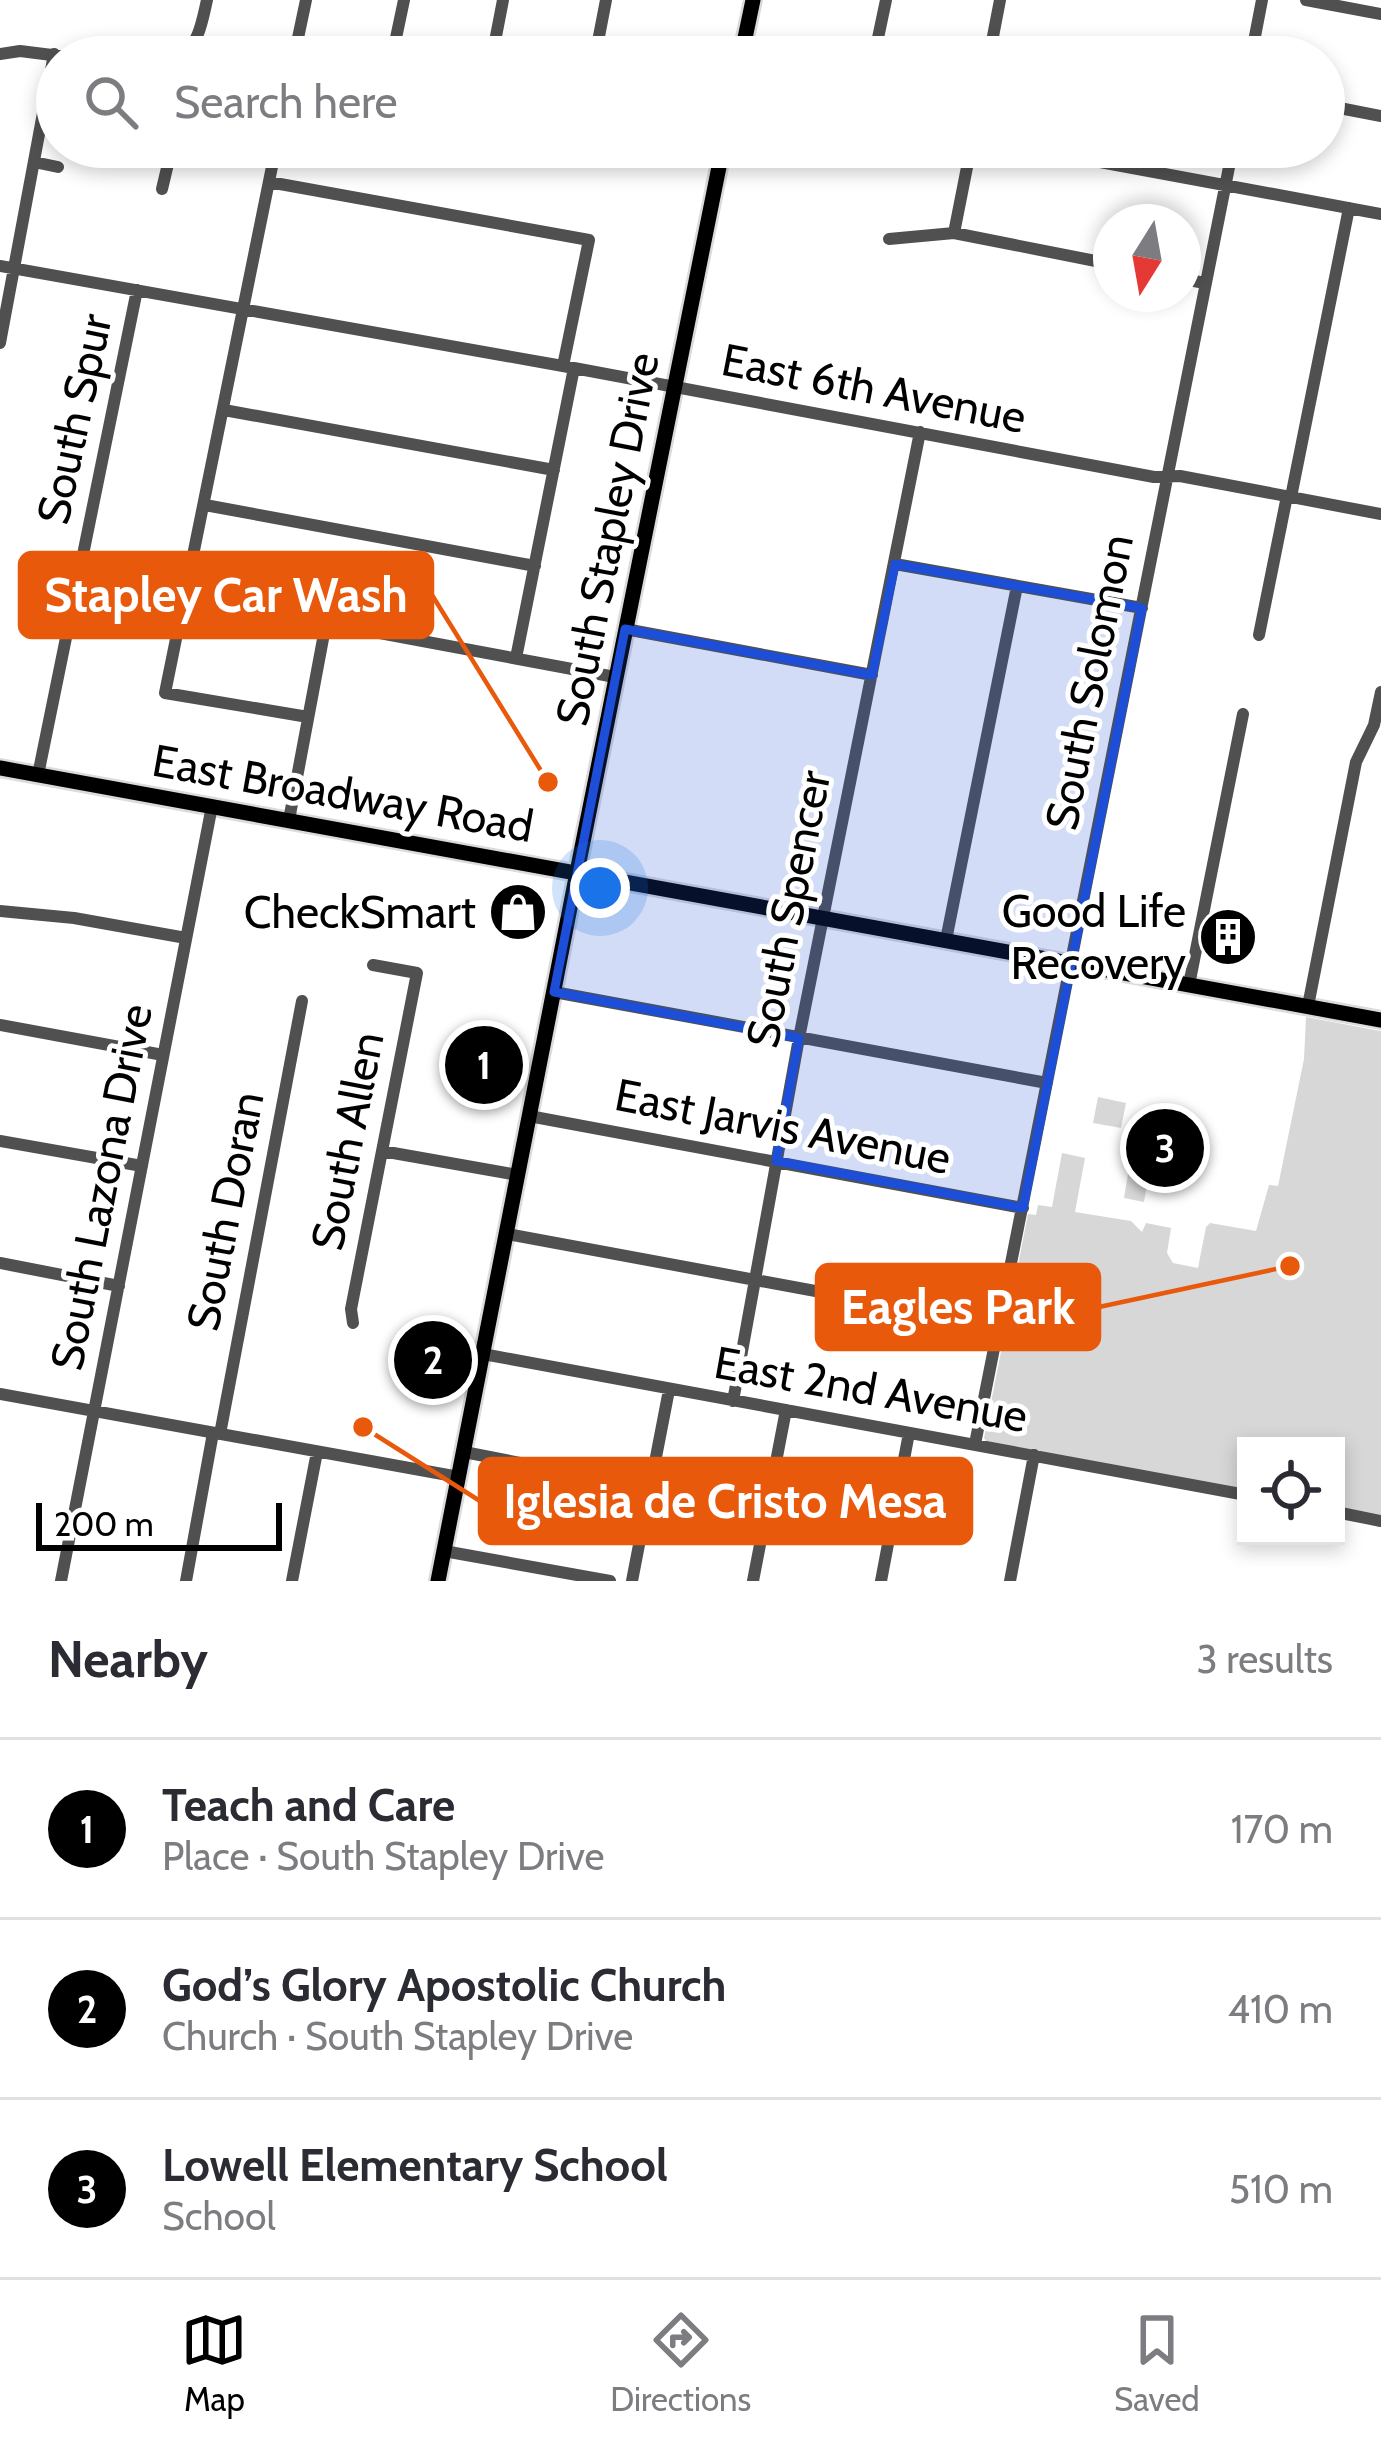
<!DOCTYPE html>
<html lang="en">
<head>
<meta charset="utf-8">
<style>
  body { margin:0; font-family:Cabin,sans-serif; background:#f2f2f3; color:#2b2b33 }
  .controls { position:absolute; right:36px; bottom:36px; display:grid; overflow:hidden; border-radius:0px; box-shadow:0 6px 18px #0003 }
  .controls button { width:108px; height:108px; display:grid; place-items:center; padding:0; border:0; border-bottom:3px solid #e1e1e2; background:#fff; color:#2b2b33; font:60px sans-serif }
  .compass { position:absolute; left:1093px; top:204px; width:108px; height:108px; border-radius:50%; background:#fff; box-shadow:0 6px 18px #0003; rotate:191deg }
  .scale { position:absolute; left:36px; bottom:30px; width:246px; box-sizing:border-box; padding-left:12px; border:6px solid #000; border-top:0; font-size:33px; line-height:42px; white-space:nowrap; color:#000; -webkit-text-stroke:9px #fff; paint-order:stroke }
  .you { position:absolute; left:600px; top:888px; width:42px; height:42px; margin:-30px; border:9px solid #fff; border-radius:50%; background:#1a73e8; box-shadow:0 0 0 18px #1a73e833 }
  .badge { display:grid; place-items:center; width:78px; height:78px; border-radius:50%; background:#000; color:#fff; font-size:39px; font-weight:700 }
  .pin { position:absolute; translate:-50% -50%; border:6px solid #fff; box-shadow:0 3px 12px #0006 }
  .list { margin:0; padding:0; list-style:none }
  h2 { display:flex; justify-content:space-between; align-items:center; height:156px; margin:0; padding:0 48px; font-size:51px }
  h2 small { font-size:39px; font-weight:400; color:#7c7c81 }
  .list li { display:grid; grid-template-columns:78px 1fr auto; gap:36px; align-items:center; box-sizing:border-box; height:180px; padding:0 48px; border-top:3px solid #e1e1e2 }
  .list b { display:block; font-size:45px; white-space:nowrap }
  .list p { margin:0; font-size:39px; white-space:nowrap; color:#7c7c81 }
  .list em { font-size:39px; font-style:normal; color:#7c7c81 }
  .icon { flex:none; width:66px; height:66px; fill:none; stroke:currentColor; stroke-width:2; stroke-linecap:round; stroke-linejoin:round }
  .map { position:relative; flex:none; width:1381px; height:1581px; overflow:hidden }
  .search { position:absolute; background:#fff; box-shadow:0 6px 18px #0003; left:36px; right:36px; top:36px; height:132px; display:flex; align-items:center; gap:30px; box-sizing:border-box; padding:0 42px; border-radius:66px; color:#7c7c81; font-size:45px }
  .sheet { height:696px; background:#fff }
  nav { display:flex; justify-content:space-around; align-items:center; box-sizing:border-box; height:168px; border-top:3px solid #e1e1e2; background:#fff; font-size:33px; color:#7c7c81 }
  nav a { display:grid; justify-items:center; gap:6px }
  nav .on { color:#000 }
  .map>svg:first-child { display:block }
  .green { fill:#d7d7d7 }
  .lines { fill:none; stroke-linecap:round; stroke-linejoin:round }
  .major-casing { stroke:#dbdbdb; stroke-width:20 }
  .minor { stroke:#505050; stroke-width:12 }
  .major { stroke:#000; stroke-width:15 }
  .marked { fill:#1d4ed8; fill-opacity:0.2; stroke:#1d4ed8; stroke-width:9; stroke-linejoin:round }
  .labels { text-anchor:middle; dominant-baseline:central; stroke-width:10; stroke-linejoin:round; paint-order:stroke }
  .street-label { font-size:45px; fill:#000; stroke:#fff }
  .poi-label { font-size:45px; fill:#000; stroke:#fff; text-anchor:end }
  .leader { fill:none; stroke:#e8590c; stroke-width:4.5 }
  .callout-dot { fill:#e8590c; stroke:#fff; stroke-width:4.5 }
  .callout { fill:#e8590c; stroke:#e8590c; stroke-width:4.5 }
  .callout-label { font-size:48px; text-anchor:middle; font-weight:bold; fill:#fff }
</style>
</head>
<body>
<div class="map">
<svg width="1381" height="1581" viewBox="0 0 1381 1581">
  <rect width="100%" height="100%" fill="#fff"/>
  <path class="green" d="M1306,1017L1381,1031V1515L1336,1506V1446H1246V1490L986,1441L984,1438L1028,1214L1036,1215L1038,1205L1052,1207L1062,1153L1085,1158L1075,1212L1131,1221L1142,1232L1146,1223L1171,1228L1167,1253L1173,1263L1198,1268L1206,1227L1210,1223L1256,1231L1269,1185L1278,1186L1304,1059Z
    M1098,1097L1126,1103L1121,1128L1093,1123Z
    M1130,1162L1150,1166L1144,1202L1124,1198Z"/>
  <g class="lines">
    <defs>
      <path id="major" d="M741,57L753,0
        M0,768L1381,1020
        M438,1581L580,857L723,147"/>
    </defs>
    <use href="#major" class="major-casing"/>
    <path class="minor" d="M1306,0L1381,14
      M991,44L1065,57
      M0,54L20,51L68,57
      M180,57C199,44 202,22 207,0
      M294,57L306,0
      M392,57L404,0
      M492,57L503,0
      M595,57L606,0
      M874,57L886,0
      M989,57L1000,0
      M1251,57L1262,0
      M1324,105L1381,116
      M276,147L165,693L308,717
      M689,147L722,153
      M1019,147L1381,214
      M34,162L58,167
      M269,182L589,240L563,366
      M162,189L172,147
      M954,233L971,147
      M889,239L954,233L1111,264
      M0,266L574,368L1154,477L1180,476L1381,514
      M1183,279L1205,283
      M0,343L54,54
      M224,410L554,470
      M1291,497L1349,208
      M205,505L535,566
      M895,564L1142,608
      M186,597L615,677
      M625,629L872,675
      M1259,635L1287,496
      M516,658L574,368
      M38,775L137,290
      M289,820L326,623
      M0,911L74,918L186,938
      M946,940L1017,586
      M1189,985L1243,714
      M554,992L1047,1083
      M1308,1006L1356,762L1374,725L1381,692
      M0,1025L163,1055
      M529,1116L1023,1208
      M0,1141L142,1166
      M382,1151L518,1175
      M507,1234L999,1325
      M0,1263L119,1286
      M353,1323L351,1309L417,973L373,965
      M483,1354L1246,1495
      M0,1394L459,1477
      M733,1401L799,1038L920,432
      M220,1434L302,1001
      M975,1444L1233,147
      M464,1452L650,1488
      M1336,1512L1381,1521
      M444,1551L610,1581
      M61,1581L212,806
      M186,1581L213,1433
      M292,1581L317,1452
      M632,1581L669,1390
      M753,1581L786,1410
      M881,1581L909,1433
      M1010,1581L1034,1455"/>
    <use href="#major" class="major"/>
  </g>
  <path class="marked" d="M895,564L1142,608L1023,1208L776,1161L799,1038L554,992L625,629L872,675Z"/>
  <defs>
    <symbol id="shop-disc" viewBox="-11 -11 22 22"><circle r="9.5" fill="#000" stroke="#fff"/><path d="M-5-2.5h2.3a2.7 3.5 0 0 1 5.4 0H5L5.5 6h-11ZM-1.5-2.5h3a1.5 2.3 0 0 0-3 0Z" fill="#fff"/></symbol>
    <symbol id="building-disc" viewBox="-11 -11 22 22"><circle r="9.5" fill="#000" stroke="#fff"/><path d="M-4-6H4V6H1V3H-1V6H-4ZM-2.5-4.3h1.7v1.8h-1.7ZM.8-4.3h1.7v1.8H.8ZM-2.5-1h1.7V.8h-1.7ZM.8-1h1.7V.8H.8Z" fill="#fff"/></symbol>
  </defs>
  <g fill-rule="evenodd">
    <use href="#shop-disc" x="485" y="879" width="66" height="66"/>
    <use href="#building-disc" x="1195" y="904" width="66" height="66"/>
  </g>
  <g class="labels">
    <g class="street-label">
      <text transform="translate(874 388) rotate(11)">East 6th Avenue</text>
      <text transform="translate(74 419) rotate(-78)">South Spur</text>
      <text transform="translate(607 539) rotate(-79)">South Stapley Drive</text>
      <text transform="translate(1089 682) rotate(-79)">South Solomon</text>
      <text transform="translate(343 793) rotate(10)">East Broadway Road</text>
      <text transform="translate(788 909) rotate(-79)">South Spencer</text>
      <text transform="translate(783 1126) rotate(11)">East Jarvis Avenue</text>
      <text transform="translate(347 1141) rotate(-79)">South Allen</text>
      <text transform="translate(101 1187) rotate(-79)">South Lazona Drive</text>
      <text transform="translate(225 1211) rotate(-79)">South Doran</text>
      <text transform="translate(871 1389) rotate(10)">East 2nd Avenue</text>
    </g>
    <g class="poi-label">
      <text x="1186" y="911">Good Life<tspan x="1186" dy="52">Recovery</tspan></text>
      <text x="476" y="912">CheckSmart</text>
    </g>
  </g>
  <path class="leader" d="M548 782L432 595M1290 1266L1099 1307M363 1427L480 1501"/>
  <g class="callout-dot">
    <circle cx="548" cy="782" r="12"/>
    <circle cx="1290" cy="1266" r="12"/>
    <circle cx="363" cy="1427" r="12"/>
  </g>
  <g class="callout">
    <rect x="20" y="553" width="412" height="84" rx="12"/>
    <rect x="817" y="1265" width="282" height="84" rx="12"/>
    <rect x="480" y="1459" width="491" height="84" rx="12"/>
  </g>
  <g class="callout-label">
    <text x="226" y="612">Stapley Car Wash</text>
    <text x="958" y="1324">Eagles Park</text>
    <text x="725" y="1518">Iglesia de Cristo Mesa</text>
  </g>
</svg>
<div class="controls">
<button><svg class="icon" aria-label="locate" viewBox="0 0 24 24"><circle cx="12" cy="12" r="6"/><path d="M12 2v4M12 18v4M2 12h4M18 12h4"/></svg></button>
</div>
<svg class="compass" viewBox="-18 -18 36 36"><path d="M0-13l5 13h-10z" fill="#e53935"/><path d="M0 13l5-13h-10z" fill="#7c7c81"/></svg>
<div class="scale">200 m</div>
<div class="you"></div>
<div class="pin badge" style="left:484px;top:1065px">1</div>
<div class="pin badge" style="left:433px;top:1360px">2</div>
<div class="pin badge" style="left:1165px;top:1148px">3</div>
<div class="search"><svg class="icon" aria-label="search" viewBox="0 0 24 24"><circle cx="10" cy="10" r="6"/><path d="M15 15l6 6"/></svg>Search here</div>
</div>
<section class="sheet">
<h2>Nearby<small>3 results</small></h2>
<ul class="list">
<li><span class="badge">1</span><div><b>Teach and Care</b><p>Place · South Stapley Drive</p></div><em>170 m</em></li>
<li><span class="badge">2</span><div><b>God’s Glory Apostolic Church</b><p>Church · South Stapley Drive</p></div><em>410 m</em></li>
<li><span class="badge">3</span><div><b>Lowell Elementary School</b><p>School</p></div><em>510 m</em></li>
</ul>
</section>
<nav>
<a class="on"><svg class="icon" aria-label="map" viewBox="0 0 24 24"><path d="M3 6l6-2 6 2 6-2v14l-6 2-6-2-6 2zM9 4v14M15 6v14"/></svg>Map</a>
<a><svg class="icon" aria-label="directions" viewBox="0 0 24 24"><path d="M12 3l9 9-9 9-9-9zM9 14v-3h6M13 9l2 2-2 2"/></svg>Directions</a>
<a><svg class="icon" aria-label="saved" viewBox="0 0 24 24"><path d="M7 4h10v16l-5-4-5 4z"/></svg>Saved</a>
</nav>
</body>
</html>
